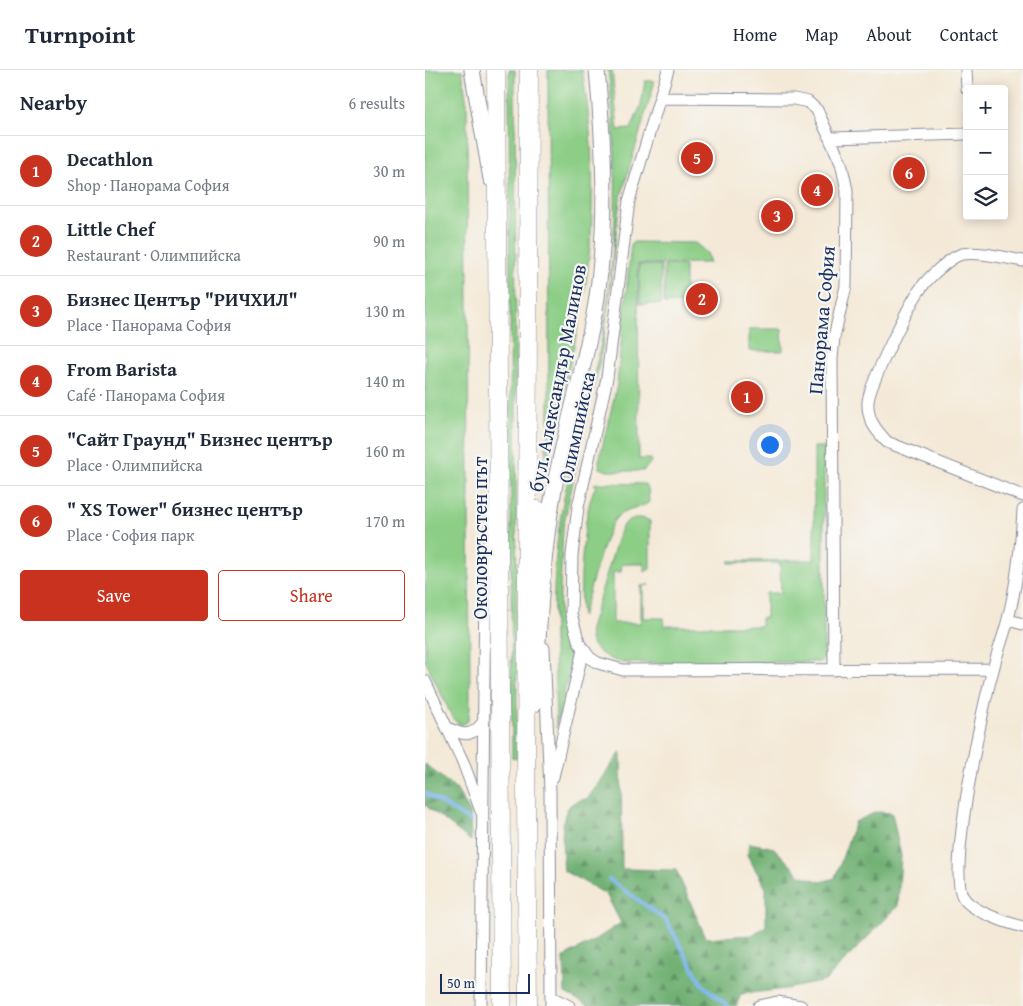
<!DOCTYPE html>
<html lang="en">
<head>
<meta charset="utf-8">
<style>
  body { margin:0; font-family:"Gentium Book Plus",serif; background:#f6f6f7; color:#1f2937 }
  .controls { position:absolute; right:15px; top:15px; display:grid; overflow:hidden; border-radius:5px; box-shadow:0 2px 12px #0003 }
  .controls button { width:45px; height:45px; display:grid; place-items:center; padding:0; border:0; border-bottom:1px solid #e0e1e3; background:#fff; color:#1f2937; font:25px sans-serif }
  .scale { position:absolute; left:15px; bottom:12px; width:90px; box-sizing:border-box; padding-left:5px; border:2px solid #1b2f5e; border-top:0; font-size:14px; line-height:18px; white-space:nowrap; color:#1b2f5e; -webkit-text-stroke:4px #f6f6f2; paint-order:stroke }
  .you { position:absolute; left:344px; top:374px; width:18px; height:18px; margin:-12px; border:4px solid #fff; border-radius:50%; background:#1a73e8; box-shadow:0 0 0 8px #1a73e833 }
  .badge { display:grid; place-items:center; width:32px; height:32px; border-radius:50%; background:#c8321e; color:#fff; font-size:16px; font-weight:700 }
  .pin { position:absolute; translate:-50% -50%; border:2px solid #fff; box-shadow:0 1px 5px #0006 }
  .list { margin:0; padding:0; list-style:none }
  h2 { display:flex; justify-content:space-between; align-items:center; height:65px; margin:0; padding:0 20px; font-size:21px }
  h2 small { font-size:16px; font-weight:400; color:#747a83 }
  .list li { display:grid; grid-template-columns:32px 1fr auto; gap:15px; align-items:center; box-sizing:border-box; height:70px; padding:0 20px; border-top:1px solid #e0e1e3 }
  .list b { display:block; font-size:19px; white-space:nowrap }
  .list p { margin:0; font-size:16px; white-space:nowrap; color:#747a83 }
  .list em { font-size:16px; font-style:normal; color:#747a83 }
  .actions { display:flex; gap:10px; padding:15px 20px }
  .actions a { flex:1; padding:11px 0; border:1px solid #c8321e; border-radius:5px; text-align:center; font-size:18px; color:#c8321e }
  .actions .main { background:#c8321e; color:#fff }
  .icon { flex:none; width:28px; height:28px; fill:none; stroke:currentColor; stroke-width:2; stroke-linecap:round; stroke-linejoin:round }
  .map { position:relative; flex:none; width:598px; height:936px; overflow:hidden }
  header { display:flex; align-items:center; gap:30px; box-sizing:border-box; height:70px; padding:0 25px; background:#fff; border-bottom:1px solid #e0e1e3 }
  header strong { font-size:24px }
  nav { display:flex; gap:28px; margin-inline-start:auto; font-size:18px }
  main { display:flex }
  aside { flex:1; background:#fff }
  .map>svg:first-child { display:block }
  .green { fill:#8cce86; stroke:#547e72 }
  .forest { fill:url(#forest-firs); stroke:#467068 }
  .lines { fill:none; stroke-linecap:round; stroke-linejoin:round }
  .stream { stroke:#7cb5ec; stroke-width:4 }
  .minor-casing { stroke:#888c9a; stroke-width:13 }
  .major-casing { stroke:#888c9a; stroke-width:17 }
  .highway-casing { stroke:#888c9a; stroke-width:19 }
  .minor { stroke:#fff; stroke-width:11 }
  .major { stroke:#fff; stroke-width:15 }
  .highway { stroke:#fff; stroke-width:18 }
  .labels { text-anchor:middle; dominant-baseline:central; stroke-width:4.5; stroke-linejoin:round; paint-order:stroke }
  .street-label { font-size:20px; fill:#1b2f5e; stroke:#f6f6f2 }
</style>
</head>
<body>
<header>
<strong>Turnpoint</strong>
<nav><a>Home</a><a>Map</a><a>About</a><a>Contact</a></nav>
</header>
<main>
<aside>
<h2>Nearby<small>6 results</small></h2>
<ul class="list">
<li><span class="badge">1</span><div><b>Decathlon</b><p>Shop · Панорама София</p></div><em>30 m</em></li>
<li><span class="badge">2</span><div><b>Little Chef</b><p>Restaurant · Олимпийска</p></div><em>90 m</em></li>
<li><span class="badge">3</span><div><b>Бизнес Център &quot;РИЧХИЛ&quot;</b><p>Place · Панорама София</p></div><em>130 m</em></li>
<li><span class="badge">4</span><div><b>From Barista</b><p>Café · Панорама София</p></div><em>140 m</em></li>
<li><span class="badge">5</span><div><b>&quot;Сайт Граунд&quot; Бизнес център</b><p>Place · Олимпийска</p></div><em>160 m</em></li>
<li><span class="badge">6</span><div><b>&quot; XS Tower&quot; бизнес център</b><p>Place · София парк</p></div><em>170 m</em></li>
</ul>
<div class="actions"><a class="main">Save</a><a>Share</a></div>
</aside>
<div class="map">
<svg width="598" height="936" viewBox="0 0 598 936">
  <defs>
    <pattern id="forest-firs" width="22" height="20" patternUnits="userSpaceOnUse" patternTransform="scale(1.25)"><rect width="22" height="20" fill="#71b173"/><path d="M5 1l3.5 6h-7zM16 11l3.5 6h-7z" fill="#5c9062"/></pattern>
  </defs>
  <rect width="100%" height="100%" fill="#f6f6f2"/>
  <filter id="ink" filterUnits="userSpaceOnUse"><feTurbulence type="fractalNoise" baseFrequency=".02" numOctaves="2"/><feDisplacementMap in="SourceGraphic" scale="10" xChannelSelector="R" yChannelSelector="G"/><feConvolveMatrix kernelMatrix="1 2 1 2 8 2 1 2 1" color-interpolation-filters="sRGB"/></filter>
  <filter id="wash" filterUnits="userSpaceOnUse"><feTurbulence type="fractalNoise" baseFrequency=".0096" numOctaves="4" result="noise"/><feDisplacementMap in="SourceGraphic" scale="20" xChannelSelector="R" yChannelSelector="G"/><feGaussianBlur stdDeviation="1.12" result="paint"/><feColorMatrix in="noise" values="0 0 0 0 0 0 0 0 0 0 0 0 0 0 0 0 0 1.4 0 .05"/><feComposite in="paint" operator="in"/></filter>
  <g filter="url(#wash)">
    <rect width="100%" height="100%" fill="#f4e9d7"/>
    <path class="green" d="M0,0H37L42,35L45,639L43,651L36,655L28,649L0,590Z
      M84,0H90L92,689L87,688Z
      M123,0H157C171,79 171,164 156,242C146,293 133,344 121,395V368L124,365Z
      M183,0H187L193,60L206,59L216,35L220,11H230L195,130L178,275L138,457L134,543L147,589L131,658C130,591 125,524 134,458C143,392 166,328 178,263C193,175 194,88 183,0Z
      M209,172L270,173L282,183L285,193L213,194L214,389H225L226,392L218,401H182L175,398L174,391L192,315L206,174Z
      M214,195H236V234H215Z
      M239,195H260V233L239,234Z
      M324,259H357L358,281H324Z
      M389,377H399V589L394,592L200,593C183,590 161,579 165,559L195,460C201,448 214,445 225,451V499L219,502V494H197L196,502H188V553H216V516L224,515L218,516V548H239L240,556H336V548H341V523H356L355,493H304V491L389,490Z
      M173,413L220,414L223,418L224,432C220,438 201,436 191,448C180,459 163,528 157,547C153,524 158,435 171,416L169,414Z"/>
    <path class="forest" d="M196,682L197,799L251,800L281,868L327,865L341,856V818L322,785L325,773L349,778L375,805L396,812L410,808L430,752L451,742L467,743L476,786L473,836L400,911L361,919L316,924L311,936H165L140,923L139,887L170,870L196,853L181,824L139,801C138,785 134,752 143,738C148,730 156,731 163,728Z
      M0,694L31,719L45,742L46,771L0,735Z"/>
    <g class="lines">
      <path class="stream" d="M0,723L45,751
        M184,809L241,850L277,914L303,936"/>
    </g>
  </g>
  <g filter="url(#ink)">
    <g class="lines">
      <defs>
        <path id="minor" d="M243,0L204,131L182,308L153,437L147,485L146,544L154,573L165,588L173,593L198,600L568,599
          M541,0L542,19
          M236,28L369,29L383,32L392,40L416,93L422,120L421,216L409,267L407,289L409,600
          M407,68L542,64
          M598,191C581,188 554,181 537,184C525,187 503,208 496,218C485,233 444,315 443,332C442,350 451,360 462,372L598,426
          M598,440C596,477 592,513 583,549C579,566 572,582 568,600C558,634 522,802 538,827C546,841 582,853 598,857
          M583,550L598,554
          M119,578L125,721L126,936
          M0,611L38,692L56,741
          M23,658C40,667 48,666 59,651
          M128,707L158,580
          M126,927L144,936
          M56,936L60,503L67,443
          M334,936L352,932L376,936"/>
        <path id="major" d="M47,0L66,109
          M109,634C114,562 116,490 129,419C141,354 162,292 172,227C183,150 179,76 172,0"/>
        <path id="highway" d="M71,0L77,936
          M113,440L117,507
          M103,936L101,730L104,0"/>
      </defs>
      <use href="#minor" class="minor-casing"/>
      <use href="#major" class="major-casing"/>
      <use href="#highway" class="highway-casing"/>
      <use href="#minor" class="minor"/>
      <use href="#major" class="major"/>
      <use href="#highway" class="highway"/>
    </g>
  </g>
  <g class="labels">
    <g class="street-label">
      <text transform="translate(396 250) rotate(-85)">Панорама София</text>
      <text transform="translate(132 308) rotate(-79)">бул. Александър Малинов</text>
      <text transform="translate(151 357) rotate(-78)">Олимпийска</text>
      <text transform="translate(54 468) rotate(-90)">Околовръстен път</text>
    </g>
  </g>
</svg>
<div class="controls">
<button>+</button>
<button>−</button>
<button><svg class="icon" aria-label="layers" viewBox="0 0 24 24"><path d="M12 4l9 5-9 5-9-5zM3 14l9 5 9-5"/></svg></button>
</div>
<div class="scale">50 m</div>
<div class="you"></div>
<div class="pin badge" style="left:322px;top:327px">1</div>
<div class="pin badge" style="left:277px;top:229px">2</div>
<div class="pin badge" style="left:352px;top:146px">3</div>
<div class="pin badge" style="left:392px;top:120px">4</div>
<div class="pin badge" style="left:272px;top:88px">5</div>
<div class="pin badge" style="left:484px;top:103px">6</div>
</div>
</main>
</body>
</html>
